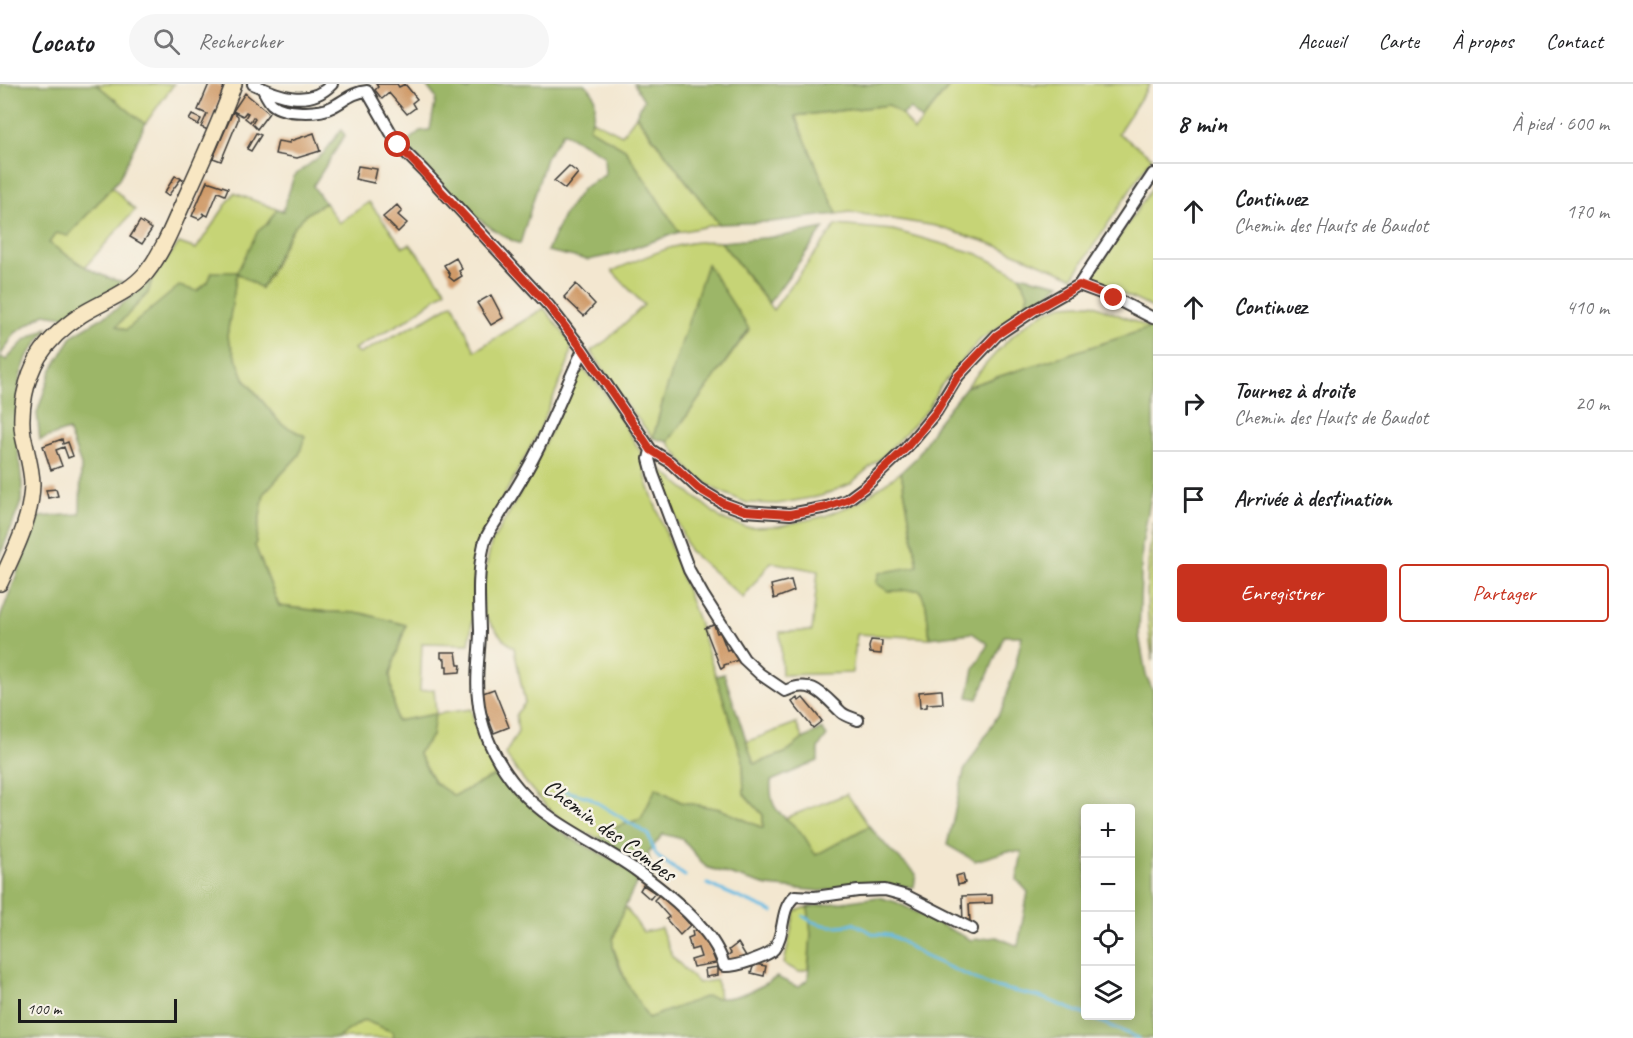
<!DOCTYPE html>
<html lang="fr">
<head>
<meta charset="utf-8">
<style>
  body { margin:0; font-family:Caveat,sans-serif; background:#f6f6f6; color:#202124 }
  .controls { position:absolute; right:18px; bottom:18px; display:grid; overflow:hidden; border-radius:6px; box-shadow:0 3px 15px #0003 }
  .controls button { width:54px; height:54px; display:grid; place-items:center; padding:0; border:0; border-bottom:2px solid #e0e0e0; background:#fff; color:#202124; font:30px sans-serif }
  .scale { position:absolute; left:18px; bottom:15px; width:159px; box-sizing:border-box; padding-left:6px; border:3px solid #1c1c1c; border-top:0; font-size:16px; line-height:21px; white-space:nowrap; color:#1c1c1c; -webkit-text-stroke:4px #f7f3e8; paint-order:stroke }
  .stop { position:absolute; width:18px; height:18px; margin:-14px; border:4px solid #c8321e; border-radius:50%; background:#fff }
  .stop.end { background:#c8321e; border-color:#fff; box-shadow:0 2px 6px #0008 }
  .list { margin:0; padding:0; list-style:none }
  h2 { display:flex; justify-content:space-between; align-items:center; height:78px; margin:0; padding:0 24px; font-size:26px }
  h2 small { font-size:20px; font-weight:400; color:#757577 }
  .list li { display:grid; grid-template-columns:39px 1fr auto; gap:18px; align-items:center; box-sizing:border-box; height:96px; padding:0 24px; border-top:2px solid #e0e0e0 }
  .list b { display:block; font-size:22px; white-space:nowrap }
  .list p { margin:0; font-size:20px; white-space:nowrap; color:#757577 }
  .list em { font-size:20px; font-style:normal; color:#757577 }
  .actions { display:flex; gap:12px; padding:18px 24px }
  .actions a { flex:1; padding:14px 0; border:2px solid #c8321e; border-radius:6px; text-align:center; font-size:21px; color:#c8321e }
  .actions .main { background:#c8321e; color:#fff }
  .icon { flex:none; width:33px; height:33px; fill:none; stroke:currentColor; stroke-width:2; stroke-linecap:round; stroke-linejoin:round }
  .map { position:relative; flex:none; width:1153px; height:954px; overflow:hidden }
  header { display:flex; align-items:center; gap:36px; box-sizing:border-box; height:84px; padding:0 30px; background:#fff; border-bottom:2px solid #e0e0e0 }
  header strong { font-size:28px }
  nav { display:flex; gap:33px; margin-inline-start:auto; font-size:21px }
  .search { width:420px; height:54px; background:#f6f6f6; display:flex; align-items:center; gap:15px; box-sizing:border-box; padding:0 21px; border-radius:33px; color:#757577; font-size:22px }
  main { display:flex }
  aside { flex:1; background:#fff }
  .map>svg:first-child { display:block }
  .green { fill:#c6d476; stroke:#717849; stroke-width:1.5 }
  .forest { fill:#9cb667; stroke:#5c6942; stroke-width:1.5; fill-rule:evenodd }
  .lines { fill:none; stroke-linecap:round; stroke-linejoin:round }
  .stream { stroke:#67bbe3; stroke-width:3 }
  .building { fill:#cf9a67 }
  .street-casing { stroke:#3c3a37; stroke-width:14 }
  .secondary-casing { stroke:#3c3a37; stroke-width:18 }
  .street { stroke:#fff; stroke-width:10 }
  .secondary { stroke:#f8e7c3; stroke-width:15 }
  .route { stroke:#c8321e; stroke-width:8 }
  .labels { text-anchor:middle; dominant-baseline:central; stroke-width:5; stroke-linejoin:round; paint-order:stroke }
  .street-label { font-size:24px; fill:#1c1c1c; stroke:#f7f3e8 }
</style>
</head>
<body>
<header>
<strong>Locato</strong>
<div class="search"><svg class="icon" aria-label="search" viewBox="0 0 24 24"><circle cx="10" cy="10" r="6"/><path d="M15 15l6 6"/></svg>Rechercher</div>
<nav><a>Accueil</a><a>Carte</a><a>À propos</a><a>Contact</a></nav>
</header>
<main>
<div class="map">
<svg width="1153" height="954" viewBox="0 0 1153 954">
  <rect width="100%" height="100%" fill="#f7f3e8"/>
  <filter id="ink" filterUnits="userSpaceOnUse"><feTurbulence type="fractalNoise" baseFrequency=".0167" numOctaves="2"/><feDisplacementMap in="SourceGraphic" scale="12" xChannelSelector="R" yChannelSelector="G"/><feConvolveMatrix kernelMatrix="1 2 1 2 8 2 1 2 1" color-interpolation-filters="sRGB"/></filter>
  <filter id="wash" filterUnits="userSpaceOnUse"><feTurbulence type="fractalNoise" baseFrequency=".008" numOctaves="4" result="noise"/><feDisplacementMap in="SourceGraphic" scale="24" xChannelSelector="R" yChannelSelector="G"/><feGaussianBlur stdDeviation="1.35" result="paint"/><feColorMatrix in="noise" values="0 0 0 0 0 0 0 0 0 0 0 0 0 0 0 0 0 1.4 0 .05"/><feComposite in="paint" operator="in"/></filter>
  <g filter="url(#wash)">
    <rect width="100%" height="100%" fill="#f3e7d0"/>
    <path class="green" d="M96,0H174L145,40Z
      M951,0H1150L1118,49L1152,73L1073,193L995,161L936,142L849,128L837,130L795,32L889,21L902,31L914,47Z
      M636,32L719,140L679,148L625,65L589,44L592,36L622,51Z
      M1153,102V224L1091,195Z
      M112,103L135,126L85,183L49,159L56,149L68,152Z
      M234,109L277,125L267,140L258,147L261,204C285,172 282,138 325,119L339,139L369,118L403,163L410,160L446,206L408,235L354,265L359,270L428,234L453,219L475,267L544,224L572,260L568,279L538,349L483,451L474,500V524L469,560L422,559L420,607L434,605L436,630L471,625L481,660L496,691L454,712L434,698L418,669L432,652L396,637L390,590L406,541L361,529L328,528L279,522L255,462L264,409L299,371L281,340L245,296L227,253L236,188L208,198L197,207L157,221L126,246L116,242L148,209L152,195L179,159L196,165Z
      M836,141L893,146L978,170L1019,191L1028,209L1025,225L980,256L938,305L928,325L885,370L850,400L821,412L777,420L747,419L717,406L692,389L668,358L749,246L664,313L653,354L629,324L591,267L607,256L644,221L612,187C645,173 685,153 721,158L773,226Z
      M1092,220L1150,244L966,303C993,273 1020,235 1060,222C1069,219 1082,221 1092,220Z
      M583,285L603,306L642,370L647,398L698,537L743,676L744,710L763,731V744L720,725L681,718L656,704L641,735L619,742L598,754C590,750 580,748 572,743C545,725 523,697 505,670L518,648L516,630L525,619L514,564L504,556L483,530L482,502L491,460L526,399L576,294Z
      M658,383L722,435L746,443L779,442L825,432L859,418L901,388L918,483L880,489L888,507L920,505L926,521L930,554L857,550L852,589L782,591L780,548L812,547L818,487L771,478L743,514L689,466L661,397Z
      M1153,438V577C1145,532 1146,483 1153,438Z
      M796,639L803,655L785,669L754,680L746,658Z
      M847,710L869,742L816,772L802,750L785,734Z
      M624,821L643,848L661,844L672,872L698,899L717,896L719,916L648,934L627,900L612,860Z
      M808,823L811,850L808,885L799,888L784,880L795,827Z
      M364,936L393,948L394,954H337Z"/>
    <path class="forest" d="M0,0H96L145,40L119,95L68,152L56,149L49,159C73,175 95,192 123,198L109,209L84,219L66,233L44,230L15,249L0,272L6,276L25,256L49,243L27,273L20,293L15,340L22,400L21,418L0,472Z
      M425,0H457L468,6L473,0H584C601,10 595,29 589,44L625,65L679,148L617,170L588,176L547,167L563,132L583,104L605,91L604,71L563,48L546,74L520,160C474,141 438,96 404,60L420,47L430,46L436,14Z
      M634,0H951L922,36L910,25L902,31L889,21L795,32L837,130L771,138L719,140L636,31L644,16Z
      M341,46L345,51L313,102L325,119C285,137 282,171 261,204L237,189L227,252L245,296L281,340L305,352L299,371L264,409L255,462L279,522L328,528L361,529L406,541L390,590L396,637L435,630L432,652L418,669L434,698L454,712L496,691L517,711L569,753L619,779L638,796C631,810 611,848 613,862C618,888 635,912 648,934L707,912C730,920 758,905 777,893L798,903L808,895L811,850L808,823L878,813L896,818L971,856L997,853L1018,862L1028,808L1017,796L1022,768L1008,767L975,777L947,761L964,687L1003,623L1015,583L1022,552H1004L978,615L968,613L974,585L988,560L972,549L930,554L926,521L920,506L888,507L876,499L879,489L918,482L901,388L917,373L937,339L966,303L1150,244L1153,245V401L1142,461L1139,551L1146,591L1153,607V954H394L393,948L364,936L337,954H0V534L39,433L80,430L81,381L68,346L40,356L37,329L51,287L73,251L115,226L152,195L148,209L117,242L126,246L179,202L197,207L208,198L212,188H237L258,147L267,140L277,125L283,127L294,92L324,69ZM1086,724H1130V932H1086Z
      M824,144L769,219L721,158L783,152Z
      M707,180L749,245L668,358L653,354L664,313Z
      M1019,191L1060,200L1046,212L1025,225L1028,209Z
      M724,590L754,680L785,669L803,655L822,645L827,652L818,664V677L771,697C769,733 785,728 803,751C808,757 811,765 816,771L869,742L890,766L916,790L914,803L884,801L820,807L767,802L706,783L682,755L663,750L648,769L653,794L598,754L619,742L641,735L656,704L681,718L720,725L763,744V731L744,710L743,676L716,592Z"/>
    <g class="lines">
      <path class="stream" d="M554,704L588,713L648,750L654,767L658,773L685,792
        M707,800L773,828
        M803,832C817,842 837,845 853,839L874,850L889,851L896,854L924,872L991,902L1040,913L1086,931
        M1087,932L1138,954"/>
    </g>
    <g id="blocks">
      <path class="building" d="M209,0H218L224,3L208,46L201,43L207,30L198,26Z
        M376,0H397L399,3L405,0L417,15L412,19L415,24L407,30L389,9L382,15L375,6L378,3Z
        M245,9L269,29L257,45L252,40L255,35L253,33L250,38L245,34L248,29L246,28L243,32L233,27Z
        M233,28L238,32V36L221,77L213,74Z
        M192,31L201,35L198,41L189,36Z
        M256,49L261,51L251,67L247,65Z
        M314,49L320,67L297,74L275,70L278,57L290,59V57Z
        M358,82L377,85L374,99L355,95Z
        M569,82L578,89L565,105L554,97Z
        M175,92L183,95L180,96L168,112L164,109Z
        M207,97L228,104L225,111L218,108L208,132L202,129L204,131L199,135L192,132Z
        M397,121L402,127L398,131L407,139L398,148L383,133Z
        M140,137L152,145L142,160L130,153Z
        M456,174L462,185L459,187L462,192L454,197L449,193L450,191L444,181Z
        M576,200L595,220L584,232L564,213Z
        M491,211L503,234L491,241L477,219Z
        M62,355L63,360L68,358L73,372L68,374L64,363L56,366L62,382L51,386L43,362Z
        M56,405L58,412L48,414L46,406Z
        M791,496L794,507L774,515L771,501Z
        M714,541L717,549L720,548L727,566L730,565L731,568L735,567L738,576L724,581V583L721,585L705,544Z
        M871,556L882,557L881,570L870,569L869,563Z
        M441,568H456L458,581H461L460,588L447,589V582H445V575L441,574Z
        M494,605L509,643L494,649L482,617L483,609Z
        M940,606H942L943,619L927,620V623L920,624L919,608Z
        M797,614L799,617L803,614L822,637L813,644L794,621L792,618Z
        M963,790L965,799L958,801L956,792Z
        M643,801L655,809L650,815L640,806Z
        M659,811L665,812L690,841L680,851L666,835L669,833L654,816Z
        M992,811V819L969,820L970,838L963,839L962,812Z
        M701,845L703,847L716,879L693,883L691,876L701,873L698,864L691,866L688,854L693,852L692,847Z
        M738,859L746,872L737,876H729L727,872L731,869L729,866Z
        M754,880L766,882L764,892L751,889Z
        M718,883V891L706,893L705,885Z"/>
    </g>
  </g>
  <g filter="url(#ink)">
    <use href="#blocks" fill-opacity="0" stroke="#3c3a37" stroke-width="1.5"/>
    <g class="lines">
      <defs>
        <path id="street" d="M253,0C278,12 309,24 332,0
          M262,4C265,9 268,16 272,20C284,30 319,30 332,23C344,17 353,8 367,7L398,61L423,86L549,222L583,266L651,366L670,378L698,404L723,419L745,427L790,430L827,423L847,416L866,402L906,364L936,328L958,292L997,251L1033,227L1079,201L1153,90
          M1079,201L1114,214L1153,234
          M583,266C567,300 553,336 536,369C525,391 512,411 499,432C494,441 486,450 484,460C477,490 479,516 480,546C480,568 475,591 478,614C481,647 496,678 518,704C551,742 597,758 637,787C665,807 716,847 724,882C734,883 744,879 753,876C759,873 769,871 774,865C786,849 779,825 795,812L815,813L858,807L885,806L907,812L972,845
          M651,366L649,375L653,390L689,486L703,511L744,575L760,590L785,607C813,594 823,611 841,628C845,632 853,634 858,636"/>
        <path id="secondary" d="M0,499C15,466 31,437 32,400C32,384 26,367 23,351C19,327 26,293 39,272C49,256 66,241 81,231C103,217 128,210 146,189C163,168 173,141 184,117C202,78 219,40 234,0"/>
      </defs>
      <use href="#street" class="street-casing"/>
      <use href="#secondary" class="secondary-casing"/>
      <use href="#street" class="street"/>
      <use href="#secondary" class="secondary"/>
    </g>
  </g>
  <g class="lines" filter="url(#ink)">
    <path class="route" d="M398,61L549,222L583,266L651,366L670,378L698,404L723,419L745,427L790,430L827,423L847,416L866,402L906,364L936,328L958,292L997,251L1033,227L1079,201L1114,214"/>
  </g>
  <g class="labels">
    <g class="street-label">
      <text transform="translate(610 746) rotate(36)">Chemin des Combes</text>
    </g>
  </g>
</svg>
<div class="controls">
<button>+</button>
<button>−</button>
<button><svg class="icon" aria-label="locate" viewBox="0 0 24 24"><circle cx="12" cy="12" r="6"/><path d="M12 2v4M12 18v4M2 12h4M18 12h4"/></svg></button>
<button><svg class="icon" aria-label="layers" viewBox="0 0 24 24"><path d="M12 4l9 5-9 5-9-5zM3 14l9 5 9-5"/></svg></button>
</div>
<div class="scale">100 m</div>
<div class="stop" style="left:398px;top:61px"></div>
<div class="stop end" style="left:1114px;top:214px"></div>
</div>
<aside>
<h2>8 min<small>À pied · 600 m</small></h2>
<ul class="list">
<li><svg class="icon" aria-label="ahead" viewBox="0 0 24 24"><path d="M12 20V5M6 11l6-6 6 6"/></svg><div><b>Continuez</b><p>Chemin des Hauts de Baudot</p></div><em>170 m</em></li>
<li><svg class="icon" aria-label="ahead" viewBox="0 0 24 24"><path d="M12 20V5M6 11l6-6 6 6"/></svg><div><b>Continuez</b></div><em>410 m</em></li>
<li><svg class="icon" aria-label="right" viewBox="0 0 24 24"><path d="M7 20v-9h11M14 6l5 5-5 5"/></svg><div><b>Tournez à droite</b><p>Chemin des Hauts de Baudot</p></div><em>20 m</em></li>
<li><svg class="icon" aria-label="arrive" viewBox="0 0 24 24"><path d="M6 21V4h12l-3 4 3 4H6"/></svg><div><b>Arrivée à destination</b></div></li>
</ul>
<div class="actions"><a class="main">Enregistrer</a><a>Partager</a></div>
</aside>
</main>
</body>
</html>
